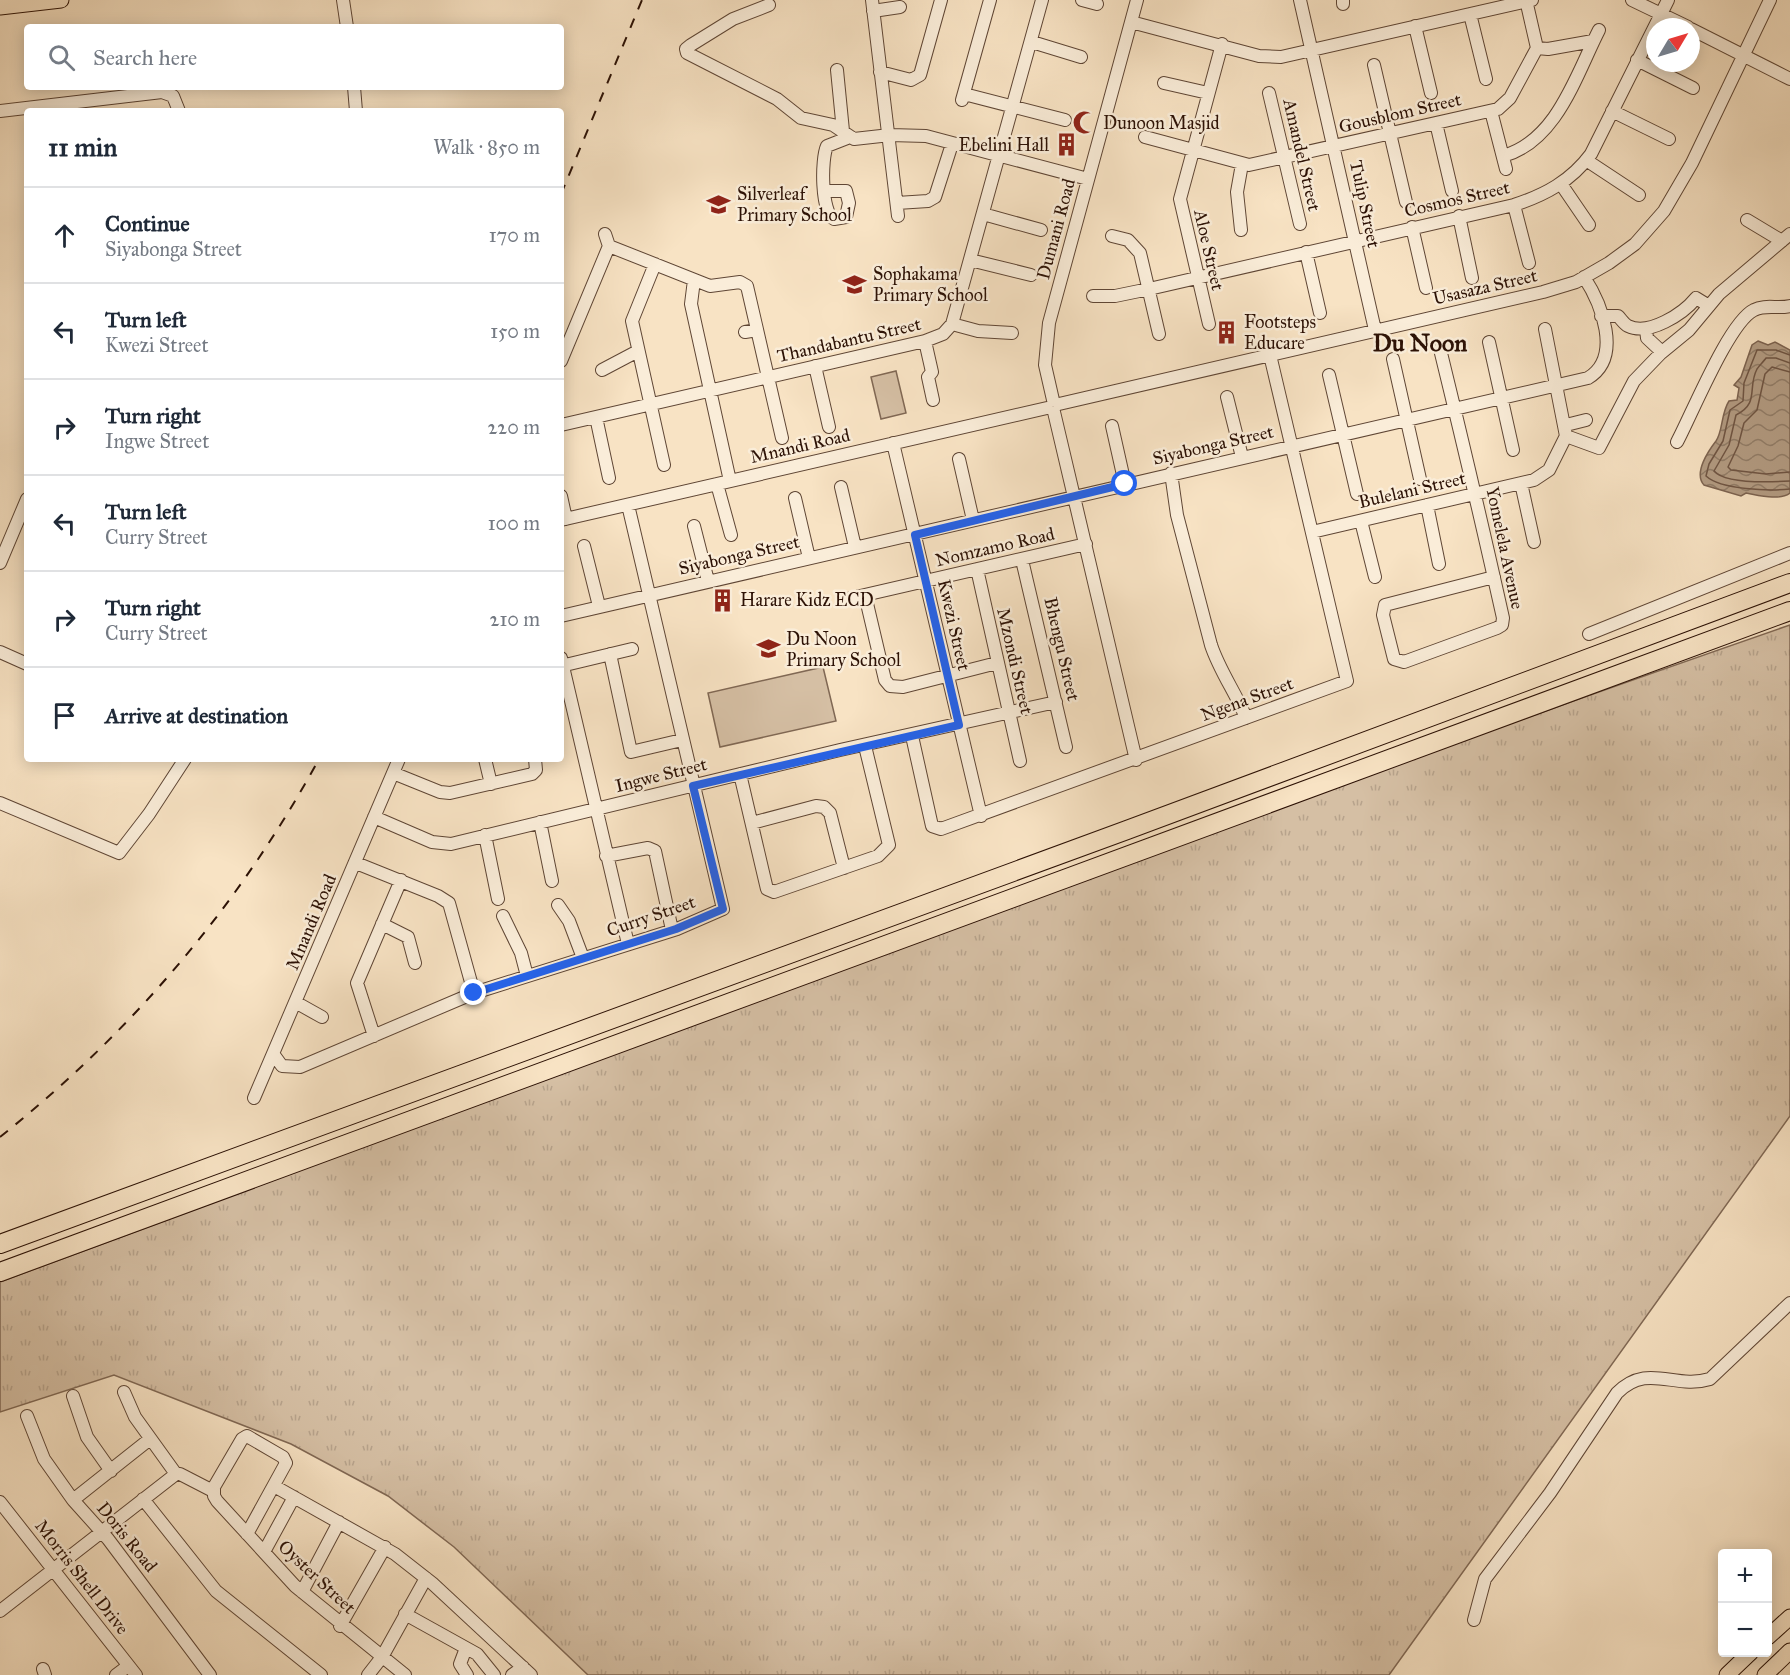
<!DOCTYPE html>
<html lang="en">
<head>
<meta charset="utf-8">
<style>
  body { margin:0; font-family:"IM FELL Great Primer",serif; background:#f2f2f3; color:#1f2937 }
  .controls { position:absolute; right:18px; bottom:18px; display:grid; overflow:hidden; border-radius:6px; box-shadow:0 3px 15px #0003 }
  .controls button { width:54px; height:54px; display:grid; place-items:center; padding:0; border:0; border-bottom:2px solid #e0e1e3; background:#fff; color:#1f2937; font:30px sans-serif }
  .compass { position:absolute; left:1646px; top:18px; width:54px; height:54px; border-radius:50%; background:#fff; box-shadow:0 3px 15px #0003; rotate:52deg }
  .stop { position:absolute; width:18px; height:18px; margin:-14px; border:4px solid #2563eb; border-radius:50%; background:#fff }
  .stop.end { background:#2563eb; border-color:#fff; box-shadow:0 2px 6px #0008 }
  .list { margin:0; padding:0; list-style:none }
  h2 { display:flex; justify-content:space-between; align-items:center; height:78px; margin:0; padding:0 24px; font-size:26px }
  h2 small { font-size:20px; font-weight:400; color:#747a83 }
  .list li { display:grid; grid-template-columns:39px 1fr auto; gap:18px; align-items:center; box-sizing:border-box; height:96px; padding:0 24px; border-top:2px solid #e0e1e3 }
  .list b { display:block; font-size:22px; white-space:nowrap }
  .list p { margin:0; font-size:20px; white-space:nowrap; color:#747a83 }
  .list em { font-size:20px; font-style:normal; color:#747a83 }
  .icon { flex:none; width:33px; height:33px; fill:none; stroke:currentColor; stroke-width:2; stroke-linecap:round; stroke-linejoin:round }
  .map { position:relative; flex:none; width:1790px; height:1675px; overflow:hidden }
  .search { position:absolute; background:#fff; box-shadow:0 3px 15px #0003; left:24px; top:24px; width:540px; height:66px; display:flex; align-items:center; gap:15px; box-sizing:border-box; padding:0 21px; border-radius:6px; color:#747a83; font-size:22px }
  .panel { position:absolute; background:#fff; box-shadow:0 3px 15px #0003; left:24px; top:108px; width:540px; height:654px; border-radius:6px }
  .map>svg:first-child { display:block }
  .grass { fill:url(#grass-tufts); stroke:#806854; stroke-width:1.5 }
  .pitch { fill:#d5bfa4; stroke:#806854; stroke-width:1.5 }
  .water { fill:url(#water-waves); stroke:#7d6451; stroke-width:1.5 }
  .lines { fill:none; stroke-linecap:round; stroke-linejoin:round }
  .shore { stroke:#705644; stroke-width:1.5 }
  .minor-casing { stroke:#5f4635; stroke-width:14 }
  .major-casing { stroke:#2c1105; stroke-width:17 }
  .highway-casing { stroke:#2c1105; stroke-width:20 }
  .minor { stroke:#faedd9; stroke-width:12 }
  .major { stroke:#f8e3c4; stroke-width:15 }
  .highway { stroke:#f8e3c4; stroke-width:18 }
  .rail { stroke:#2c1105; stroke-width:2; stroke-dasharray:10 10; stroke-linecap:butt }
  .route { stroke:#2563eb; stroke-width:8 }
  .labels { text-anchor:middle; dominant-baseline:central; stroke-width:5; stroke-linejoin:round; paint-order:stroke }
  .street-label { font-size:18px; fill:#2c1105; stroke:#faedd9 }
  .poi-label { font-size:18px; fill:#2c1105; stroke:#faedd9; text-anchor:start }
  .district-label { font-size:24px; font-weight:bold; fill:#2c1105; stroke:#faedd9 }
</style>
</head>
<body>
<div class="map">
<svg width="1790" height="1675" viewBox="0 0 1790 1675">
  <defs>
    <pattern id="grass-tufts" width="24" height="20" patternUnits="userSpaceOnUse" patternTransform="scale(1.5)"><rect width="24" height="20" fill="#d5bfa4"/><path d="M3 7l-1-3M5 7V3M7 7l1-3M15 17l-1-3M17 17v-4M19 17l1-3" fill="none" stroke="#b7a38c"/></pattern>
    <pattern id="water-waves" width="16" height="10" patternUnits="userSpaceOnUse" patternTransform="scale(1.5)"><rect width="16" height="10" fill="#b39c83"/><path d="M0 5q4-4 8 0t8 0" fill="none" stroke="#927e69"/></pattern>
  </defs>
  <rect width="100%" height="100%" fill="#f8e3c4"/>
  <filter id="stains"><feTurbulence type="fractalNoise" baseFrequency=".00333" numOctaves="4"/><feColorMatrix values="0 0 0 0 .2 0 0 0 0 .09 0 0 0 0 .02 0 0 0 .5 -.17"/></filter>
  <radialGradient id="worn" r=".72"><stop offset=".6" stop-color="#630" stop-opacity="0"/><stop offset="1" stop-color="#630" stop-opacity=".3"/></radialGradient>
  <path class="grass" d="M1790,625V1116L1389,1675H588L454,1547L388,1496L291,1444L114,1375L0,1412V1282C596,1061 1190,833 1790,625Z"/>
  <path class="pitch" d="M896,371L906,413L881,419L871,377Z
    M823,667L836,721L720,747L708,693Z"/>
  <path class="water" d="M1758,341L1768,345L1775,342L1790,350V493C1779,501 1758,495 1746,493L1741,496L1704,485C1693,473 1709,450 1716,441C1723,431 1721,413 1729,401L1737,400L1739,388L1734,385L1741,377L1752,345Z"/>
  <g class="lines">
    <path class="shore" d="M1790,355L1776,350H1757L1744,383L1743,401L1730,410L1723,441L1709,464L1706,476C1721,490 1770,491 1790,489
      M1790,363L1776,358H1766C1764,361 1759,366 1757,369C1747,388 1760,403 1736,415L1729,445L1714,471C1725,484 1773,482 1790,481
      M1790,372L1772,367L1765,374L1757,410L1744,423L1738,446L1728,467L1731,470L1766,474L1790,472"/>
    <defs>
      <path id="minor" d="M343,0L347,27
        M872,0L898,216
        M1082,0L1097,4
        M1300,0L1375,330
        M1343,0V4
        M1632,0L1688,27
        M769,5L733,19L691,45L686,49L687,53L777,99L801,118L833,125L854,139L890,135L926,136L1088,179
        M873,11L900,7
        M1470,14L1486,79
        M1131,22L1259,56L1281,57L1532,0
        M1415,26L1431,93
        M1691,29L1790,79
        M1032,42L1081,57
        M1537,48L1548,49L1593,41
        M1637,60L1693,88
        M1374,65L1406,202
        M837,70L843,131
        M880,72L911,80L920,75L941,0
        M1164,83L1208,93
        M354,87L356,111
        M1269,93L1300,224
        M964,94L1065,120
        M962,100L990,0
        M0,111L162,92L173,96L179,111
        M1491,111L1506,169
        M1612,111L1669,139
        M1436,123L1452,191
        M1145,137L1249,165L1498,109L1510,98L1537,48L1526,0
        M1503,156C1557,141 1576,75 1599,30
        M1586,160L1639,195
        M1561,184L1589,225
        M825,191H846L849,203L846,217L834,219C821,213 821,159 827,146L850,137
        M897,203L928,201L935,197L952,144
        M1514,205L1529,263
        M983,214L1041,230
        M1459,216L1472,278
        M1747,220L1782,241
        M1412,227L1426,288
        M1241,230L1237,192L1242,164
        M605,234L609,246
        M1112,236L1128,240L1140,253L1159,334
        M609,246L710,286L740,282L747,286L782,438
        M1306,252L1320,313
        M970,260L1031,275
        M655,264L632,321L664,465
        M694,280L691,304L730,481
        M1093,296H1115L1149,289L1514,205C1545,195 1571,181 1591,154L1668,0
        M1601,316H1618C1621,319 1624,324 1628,326C1649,336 1683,314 1696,298L1709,306
        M952,324L978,331L1012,333
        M1209,324L1180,199L1222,44
        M1646,329L1647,338L1662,352
        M745,332L757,330
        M925,341L932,372L928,377L933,400
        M1489,342L1513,450
        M1440,349C1462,439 1483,528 1503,618L1502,625L1497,628L1404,662L1394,659L1383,615L1385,605L1494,577
        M1393,359L1420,479
        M561,361L609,246
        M815,366L829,427
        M602,370L638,351
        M1329,375L1357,494
        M1227,397L1242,457
        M1053,400L1045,365L1049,323L1137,0
        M1059,404L1543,292L1576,282L1609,263L1635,244L1664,211L1692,163L1770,0
        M1054,412L1136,760
        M596,417L609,478
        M561,425L925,341L943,334L952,324L1042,0
        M1566,425L1586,420
        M1112,426L1125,484
        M1566,436L1599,448L1634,381L1661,353L1689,330L1719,294L1790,234
        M1677,442C1692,414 1729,322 1754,310C1765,304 1778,309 1790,306
        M893,443L981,816
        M959,459L973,520
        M1171,473L1177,515L1211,645C1220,672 1236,693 1246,718
        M1521,483L1534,542
        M717,484L731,535
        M841,487L855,547
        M561,496L566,519
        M795,498L809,558
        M1427,505L1439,564
        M561,520L1047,408
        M1361,521L1375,577
        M694,526L708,581
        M1312,532L1534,480L1549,470L1566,436L1545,329
        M584,546L599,606
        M1022,560L1066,747
        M0,563L27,499
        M977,569L1020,761
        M865,595L885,680L890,686L903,687L997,663
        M843,600L1086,544
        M561,616L1588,378C1623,357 1601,303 1584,277
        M1589,634L1790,553
        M0,652L27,664
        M610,654L631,752L682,740
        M561,658L628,944
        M561,666L632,649
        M912,736L932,826L941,829L1347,681L1270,355
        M485,759L491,784
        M393,773L440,792L450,793L532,774L536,770L535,759
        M740,774L766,885L767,889L774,892L878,856L889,845L865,746
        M0,803L119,853L149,814L185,759
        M374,817L432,842L451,844L840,750L1056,702
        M540,822L552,881
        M752,823L816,806L824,807L830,813L844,868
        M485,835L498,899
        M606,856L648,848L655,851L672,930
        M356,863L438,896L449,903L474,993
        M558,905L569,921L583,958
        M503,916L521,953L527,976
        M382,924L408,937L415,963
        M297,1003L322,1017
        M374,1036L357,983L401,880
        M274,1055L282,1066L300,1067L474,993L677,929L723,909L628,505
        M254,1098L399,759
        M124,1392L135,1417L176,1474
        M73,1396L87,1437L111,1471
        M27,1416L44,1459L73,1500L108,1539L210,1675
        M274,1486L395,1554L432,1583L531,1675
        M143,1499L216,1591L321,1675
        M73,1500L150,1439
        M0,1502L136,1675
        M247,1534L286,1463L283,1457L247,1436L242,1439L214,1487V1496L217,1501L295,1586L405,1675
        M264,1552L294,1497
        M302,1592L339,1522
        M0,1611L176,1474H180L213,1491
        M405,1614L477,1654L494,1675
        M1474,1620L1485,1579L1550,1493L1617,1393C1648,1362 1674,1390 1710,1379L1790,1303
        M340,1626L385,1547
        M466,1648L460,1664L467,1675
        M43,1669L45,1675
        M116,1675L128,1666
        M368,1675L382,1657L426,1578
        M512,1675L523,1667"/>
      <path id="major" d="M0,7L61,0
        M1768,1637L1790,1617
        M1727,1675L1751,1652
        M1765,1675L1790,1651"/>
      <path id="highway" d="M0,1244L1127,830L1790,583
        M0,1272L1790,611"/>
    </defs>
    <use href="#minor" class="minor-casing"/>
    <use href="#major" class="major-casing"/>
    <use href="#highway" class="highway-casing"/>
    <use href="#minor" class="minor"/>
    <use href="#major" class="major"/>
    <use href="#highway" class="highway"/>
    <path class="rail" d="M561,194L642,0
      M0,1137C132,1032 238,907 319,759"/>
  </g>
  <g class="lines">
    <path class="route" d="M474,993L676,929L723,909L693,786L959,725L915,535L1125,484"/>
  </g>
  <defs>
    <symbol id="mosque-bare" viewBox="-9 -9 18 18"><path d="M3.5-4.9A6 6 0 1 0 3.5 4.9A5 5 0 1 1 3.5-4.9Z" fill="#8f2418" stroke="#faedd9" stroke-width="2.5" paint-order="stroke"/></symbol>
    <symbol id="building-bare" viewBox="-9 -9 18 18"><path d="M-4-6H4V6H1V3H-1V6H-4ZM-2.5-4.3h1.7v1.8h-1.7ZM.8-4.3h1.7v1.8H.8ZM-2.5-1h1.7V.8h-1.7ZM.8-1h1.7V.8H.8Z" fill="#8f2418" stroke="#faedd9" stroke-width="2.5" paint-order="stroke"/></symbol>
    <symbol id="school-bare" viewBox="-9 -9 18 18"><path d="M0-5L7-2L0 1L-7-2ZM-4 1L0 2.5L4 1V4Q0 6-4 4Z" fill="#8f2418" stroke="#faedd9" stroke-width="2.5" paint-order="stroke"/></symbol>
  </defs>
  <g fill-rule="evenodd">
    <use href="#mosque-bare" x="1068" y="106" width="33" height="33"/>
    <use href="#building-bare" x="1050" y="128" width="33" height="33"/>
    <use href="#school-bare" x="702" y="188" width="33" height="33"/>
    <use href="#school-bare" x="838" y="268" width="33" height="33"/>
    <use href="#building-bare" x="1210" y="316" width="33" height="33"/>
    <use href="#building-bare" x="706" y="584" width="33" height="33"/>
    <use href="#school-bare" x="752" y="632" width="33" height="33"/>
  </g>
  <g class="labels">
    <g class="street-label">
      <text transform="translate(1400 113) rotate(-13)">Gousblom Street</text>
      <text transform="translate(1302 155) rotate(77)">Amandel Street</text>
      <text transform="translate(1457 199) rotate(-13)">Cosmos Street</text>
      <text transform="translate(1365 204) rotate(78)">Tulip Street</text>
      <text transform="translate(1056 229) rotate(-75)">Dumani Road</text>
      <text transform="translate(1209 250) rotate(77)">Aloe Street</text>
      <text transform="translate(1485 287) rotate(-13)">Usasaza Street</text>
      <text transform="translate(849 340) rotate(-13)">Thandabantu Street</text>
      <text transform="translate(1213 445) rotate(-13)">Siyabonga Street</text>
      <text transform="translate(800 446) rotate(-13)">Mnandi Road</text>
      <text transform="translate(1412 490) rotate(-13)">Bulelani Street</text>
      <text transform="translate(995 547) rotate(-13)">Nomzamo Road</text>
      <text transform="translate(1505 548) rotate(78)">Yomelela Avenue</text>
      <text transform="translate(739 555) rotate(-13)">Siyabonga Street</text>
      <text transform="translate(954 625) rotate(77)">Kwezi Street</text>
      <text transform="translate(1062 649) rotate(77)">Bhengu Street</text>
      <text transform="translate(1015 661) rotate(77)">Mzondi Street</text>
      <text transform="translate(1247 699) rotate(-20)">Ngena Street</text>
      <text transform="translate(661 775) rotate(-14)">Ingwe Street</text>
      <text transform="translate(651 916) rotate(-19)">Curry Street</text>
      <text transform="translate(311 922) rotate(-67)">Mnandi Road</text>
      <text transform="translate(127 1537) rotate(51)">Doris Road</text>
      <text transform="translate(82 1577) rotate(52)">Morris Shell Drive</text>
      <text transform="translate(317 1577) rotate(43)">Oyster Street</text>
    </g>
    <g class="poi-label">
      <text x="1103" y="123">Dunoon Masjid</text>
      <text x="1049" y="145" text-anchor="end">Ebelini Hall</text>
      <text x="737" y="194">Silverleaf<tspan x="737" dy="21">Primary School</tspan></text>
      <text x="873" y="274">Sophakama<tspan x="873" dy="21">Primary School</tspan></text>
      <text x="1244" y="322">Footsteps<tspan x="1244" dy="21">Educare</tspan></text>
      <text x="740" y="600">Harare Kidz ECD</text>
      <text x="786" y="639">Du Noon<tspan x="786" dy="21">Primary School</tspan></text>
    </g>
    <g class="district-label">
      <text x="1420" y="343">Du Noon</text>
    </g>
  </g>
  <rect width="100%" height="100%" filter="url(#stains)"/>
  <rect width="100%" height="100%" fill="url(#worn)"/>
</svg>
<div class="controls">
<button>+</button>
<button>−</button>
</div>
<svg class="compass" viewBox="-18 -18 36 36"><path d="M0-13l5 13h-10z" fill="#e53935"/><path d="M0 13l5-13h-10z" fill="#747a83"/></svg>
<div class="stop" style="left:1125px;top:484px"></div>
<div class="stop end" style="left:474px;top:993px"></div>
<div class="search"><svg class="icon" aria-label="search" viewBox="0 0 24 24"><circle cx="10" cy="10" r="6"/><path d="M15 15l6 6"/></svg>Search here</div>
<section class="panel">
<h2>11 min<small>Walk · 850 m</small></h2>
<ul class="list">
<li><svg class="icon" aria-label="ahead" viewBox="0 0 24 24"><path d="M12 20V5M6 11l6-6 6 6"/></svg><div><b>Continue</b><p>Siyabonga Street</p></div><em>170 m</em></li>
<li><svg class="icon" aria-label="left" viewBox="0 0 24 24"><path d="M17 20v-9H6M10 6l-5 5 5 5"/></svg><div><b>Turn left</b><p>Kwezi Street</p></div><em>150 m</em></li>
<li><svg class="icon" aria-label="right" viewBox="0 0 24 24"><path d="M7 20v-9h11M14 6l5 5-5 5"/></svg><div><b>Turn right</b><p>Ingwe Street</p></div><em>220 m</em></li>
<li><svg class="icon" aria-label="left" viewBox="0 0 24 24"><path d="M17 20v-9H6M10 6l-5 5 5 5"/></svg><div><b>Turn left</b><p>Curry Street</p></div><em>100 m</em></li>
<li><svg class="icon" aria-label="right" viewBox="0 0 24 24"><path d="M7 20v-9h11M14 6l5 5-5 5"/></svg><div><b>Turn right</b><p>Curry Street</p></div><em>210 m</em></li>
<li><svg class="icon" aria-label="arrive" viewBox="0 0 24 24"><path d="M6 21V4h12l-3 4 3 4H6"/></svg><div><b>Arrive at destination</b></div></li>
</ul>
</section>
</div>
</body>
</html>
